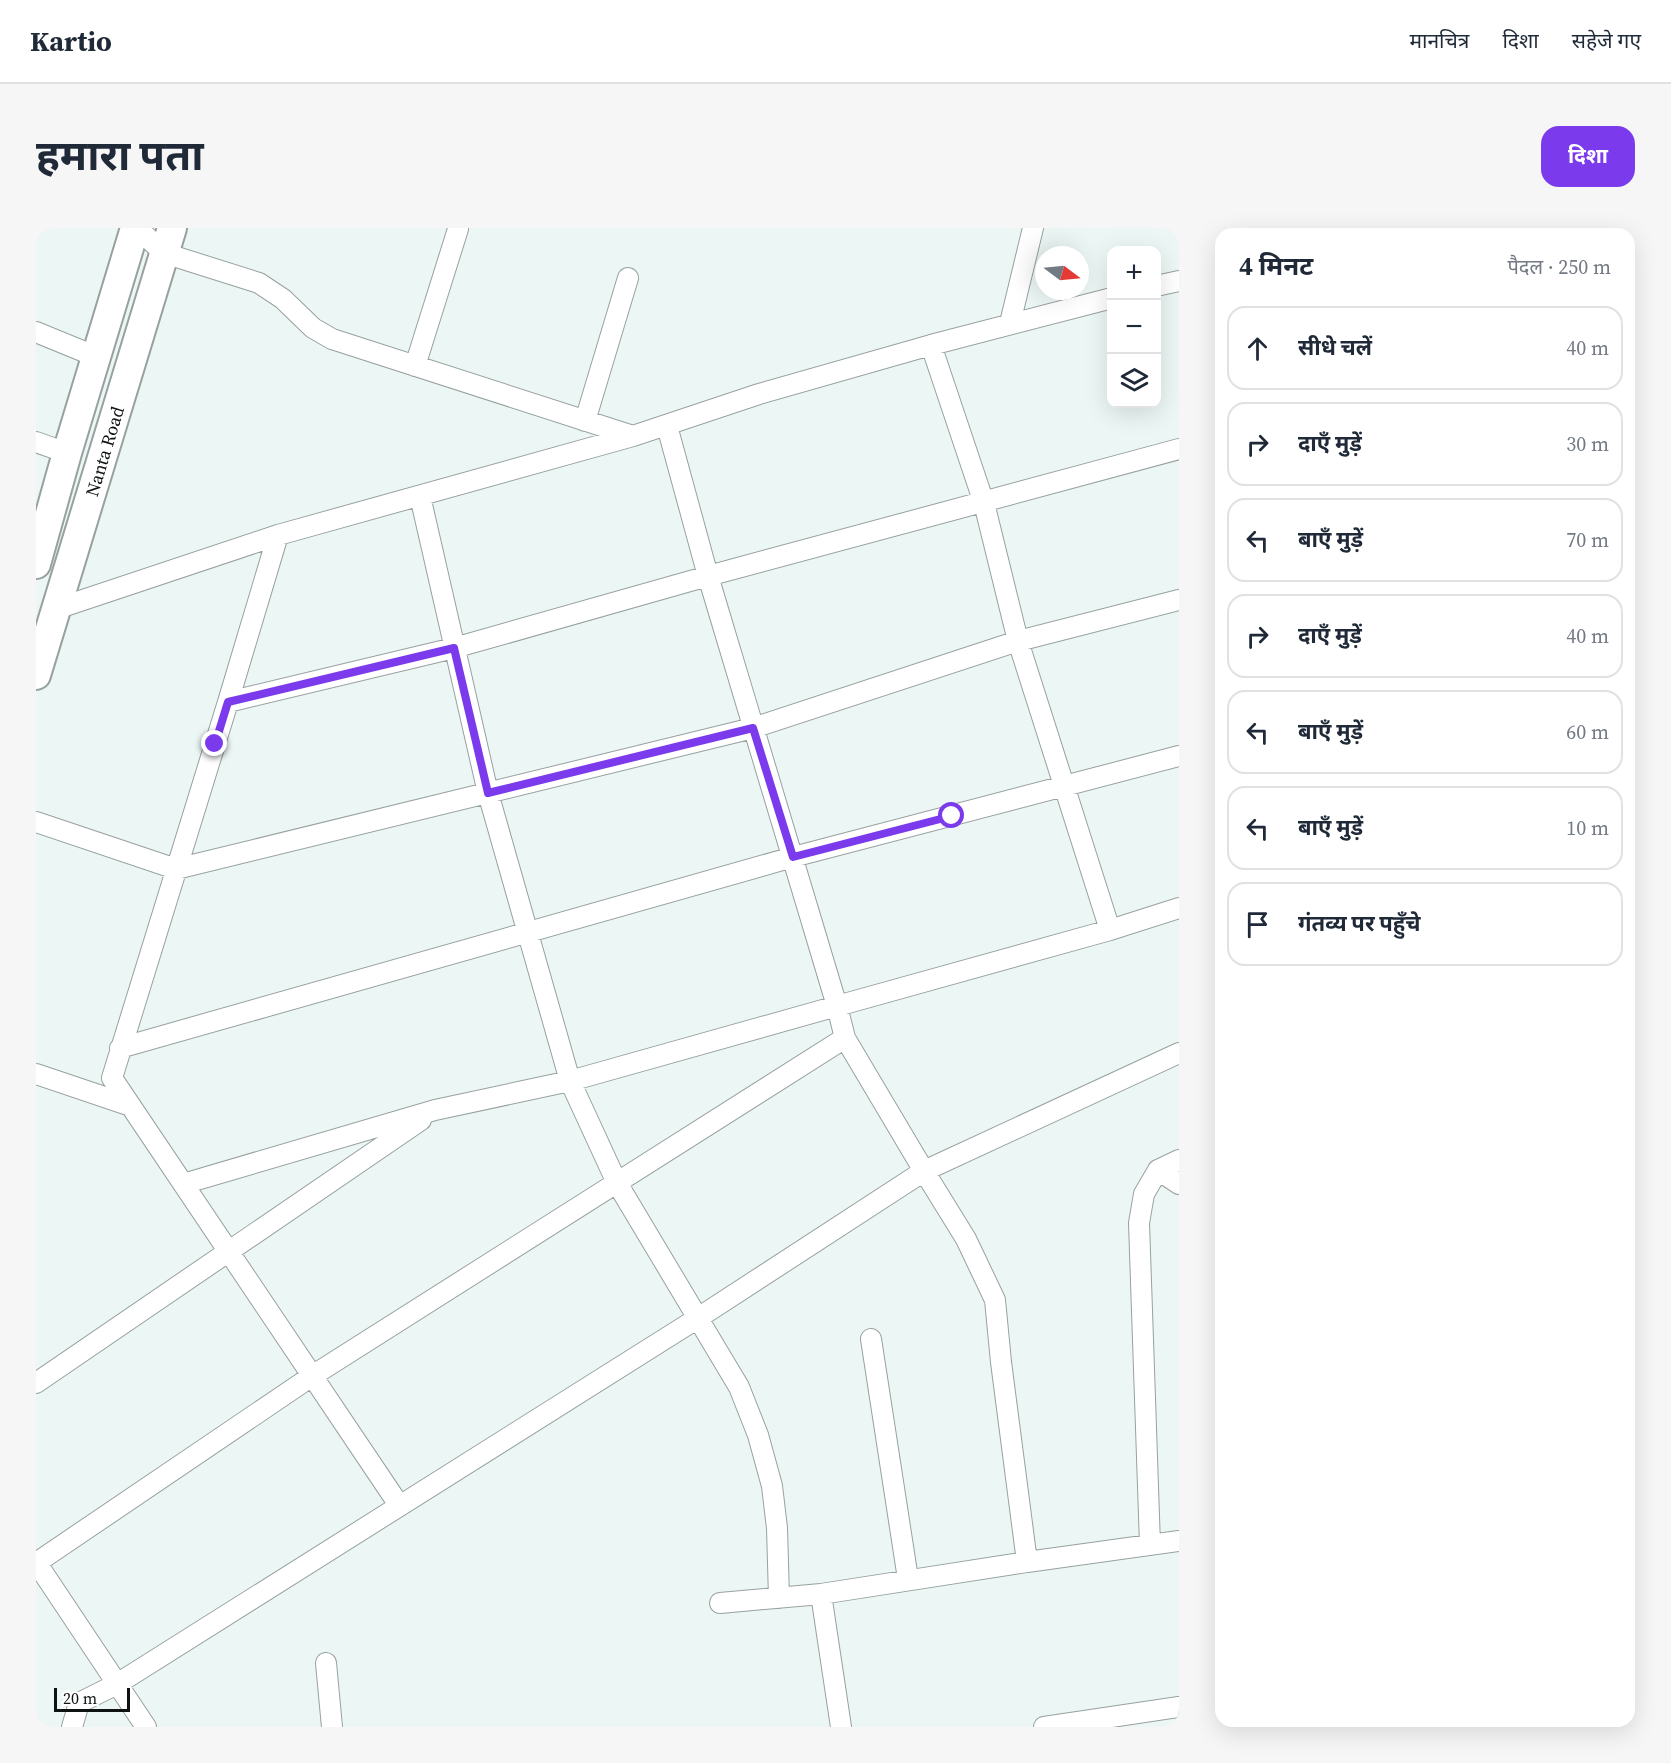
<!DOCTYPE html>
<html lang="hi">
<head>
<meta charset="utf-8">
<style>
  body { margin:0; font-family:"Source Serif 4","Noto Sans Devanagari",serif; background:#f6f6f7; color:#1f2937 }
  .controls { position:absolute; right:18px; top:18px; display:grid; overflow:hidden; border-radius:12px; box-shadow:0 6px 24px #0002 }
  .controls button { width:54px; height:54px; display:grid; place-items:center; padding:0; border:0; border-bottom:2px solid #e0e1e3; background:#fff; color:#1f2937; font:30px sans-serif }
  .compass { position:absolute; left:999px; top:18px; width:54px; height:54px; border-radius:50%; background:#fff; box-shadow:0 6px 24px #0002; rotate:106deg }
  .scale { position:absolute; left:18px; bottom:15px; width:76px; box-sizing:border-box; padding-left:6px; border:3px solid #0e1211; border-top:0; font-size:16px; line-height:21px; white-space:nowrap; color:#0e1211; -webkit-text-stroke:4px #fff; paint-order:stroke }
  .stop { position:absolute; width:18px; height:18px; margin:-14px; border:4px solid #7c3aed; border-radius:50%; background:#fff }
  .stop.end { background:#7c3aed; border-color:#fff; box-shadow:0 2px 6px #0008 }
  .list { margin:0; padding:0; list-style:none }
  h2 { display:flex; justify-content:space-between; align-items:center; height:78px; margin:0; padding:0 24px; font-size:26px }
  h2 small { font-size:20px; font-weight:400; color:#747a83 }
  .list li { display:grid; grid-template-columns:39px 1fr auto; gap:18px; align-items:center; box-sizing:border-box; height:84px; margin:0 12px 12px; padding:0 12px; border:2px solid #e0e1e3; border-radius:18px }
  .list b { display:block; font-size:22px; white-space:nowrap }
  .list em { font-size:20px; font-style:normal; color:#747a83 }
  .icon { flex:none; width:33px; height:33px; fill:none; stroke:currentColor; stroke-width:2; stroke-linecap:round; stroke-linejoin:round }
  .map { position:relative; flex:none; width:1143px; height:1499px; overflow:hidden; border-radius:18px }
  header { display:flex; align-items:center; gap:36px; box-sizing:border-box; height:84px; padding:0 30px; background:#fff; border-bottom:2px solid #e0e1e3 }
  header strong { font-size:28px }
  nav { display:flex; gap:33px; margin-inline-start:auto; font-size:21px }
  .intro { display:flex; align-items:center; justify-content:space-between; box-sizing:border-box; height:144px; padding:0 36px }
  h1 { margin:0; font-size:42px }
  .button { padding:15px 27px; border-radius:18px; background:#7c3aed; color:#fff; font-size:21px; font-weight:700 }
  main { display:flex; gap:36px; padding:0 36px }
  aside { flex:1; background:#fff; border-radius:18px; box-shadow:0 6px 24px #0002 }
  .map>svg:first-child { display:block }
  .lines { fill:none; stroke-linecap:round; stroke-linejoin:round }
  .street-casing { stroke:#97a1a0; stroke-width:22 }
  .secondary-casing { stroke:#97a1a0; stroke-width:32 }
  .street { stroke:#fff; stroke-width:20 }
  .secondary { stroke:#fff; stroke-width:28 }
  .route { stroke:#7c3aed; stroke-width:8 }
  .labels { text-anchor:middle; dominant-baseline:central; stroke-width:5; stroke-linejoin:round; paint-order:stroke }
  .street-label { font-size:18px; fill:#0e1211; stroke:#fff }
</style>
</head>
<body>
<header>
<strong>Kartio</strong>
<nav><a>मानचित्र</a><a>दिशा</a><a>सहेजे गए</a></nav>
</header>
<div class="intro"><h1>हमारा पता</h1><a class="button">दिशा</a></div>
<main>
<div class="map">
<svg width="1143" height="1499" viewBox="0 0 1143 1499">
  <rect width="100%" height="100%" fill="#ebf6f5"/>
  <g class="lines">
    <defs>
      <path id="street" d="M101,0L128,25L223,55L247,71L277,100L296,111L597,208
        M1120,58L1143,53
        M974,95L997,0
        M0,104L61,129
        M895,117L948,275L982,413L1074,702
        M379,138L422,1
        M549,193L592,50
        M0,214L31,225
        M384,268L452,565L534,853L581,955L703,1159L722,1207L736,1258L741,1300L743,1370
        M242,307L192,474L418,420L672,348L1143,221
        M20,381L242,307L597,208L723,166L895,117L1076,70
        M192,474L76,850L363,1277
        M0,594L140,641L717,500L982,413L1143,372
        M1143,680L1074,702L801,778L809,810L888,943L1143,825
        M84,820L757,629L1143,528
        M0,846L95,878
        M1143,932L1122,942L1143,956
        M147,956L399,882L534,853L801,778L672,348L631,198
        M835,1111L872,1351
        M0,1155L385,892
        M1114,1317L1103,995L1108,966L1122,942
        M0,1334L110,1499
        M991,1334L1143,1313
        M0,1335L276,1148L809,810
        M684,1375L785,1366
        M290,1435L296,1499
        M36,1499L43,1475L81,1456L662,1090L888,943L930,1011L959,1072L965,1134L991,1334L785,1366L805,1499
        M1008,1499L1143,1479"/>
      <g id="secondary">
        <path d="M0,336L31,225L99,0"/>
        <path id="s1" d="M0,447L136,0"/>
      </g>
    </defs>
    <use href="#street" class="street-casing"/>
    <use href="#secondary" class="secondary-casing"/>
    <use href="#street" class="street"/>
    <use href="#secondary" class="secondary"/>
  </g>
  <g class="lines">
    <path class="route" d="M179,516L192,474L418,420L452,565L717,500L757,629L916,588"/>
  </g>
  <g class="labels">
    <g class="street-label">
      <text stroke="none"><textPath href="#s1" startOffset="234">Nanta Road</textPath></text>
    </g>
  </g>
</svg>
<div class="controls">
<button>+</button>
<button>−</button>
<button><svg class="icon" aria-label="layers" viewBox="0 0 24 24"><path d="M12 4l9 5-9 5-9-5zM3 14l9 5 9-5"/></svg></button>
</div>
<svg class="compass" viewBox="-18 -18 36 36"><path d="M0-13l5 13h-10z" fill="#e53935"/><path d="M0 13l5-13h-10z" fill="#747a83"/></svg>
<div class="scale">20 m</div>
<div class="stop" style="left:916px;top:588px"></div>
<div class="stop end" style="left:179px;top:516px"></div>
</div>
<aside>
<h2>4 मिनट<small>पैदल · 250 m</small></h2>
<ul class="list">
<li><svg class="icon" aria-label="ahead" viewBox="0 0 24 24"><path d="M12 20V5M6 11l6-6 6 6"/></svg><div><b>सीधे चलें</b></div><em>40 m</em></li>
<li><svg class="icon" aria-label="right" viewBox="0 0 24 24"><path d="M7 20v-9h11M14 6l5 5-5 5"/></svg><div><b>दाएँ मुड़ें</b></div><em>30 m</em></li>
<li><svg class="icon" aria-label="left" viewBox="0 0 24 24"><path d="M17 20v-9H6M10 6l-5 5 5 5"/></svg><div><b>बाएँ मुड़ें</b></div><em>70 m</em></li>
<li><svg class="icon" aria-label="right" viewBox="0 0 24 24"><path d="M7 20v-9h11M14 6l5 5-5 5"/></svg><div><b>दाएँ मुड़ें</b></div><em>40 m</em></li>
<li><svg class="icon" aria-label="left" viewBox="0 0 24 24"><path d="M17 20v-9H6M10 6l-5 5 5 5"/></svg><div><b>बाएँ मुड़ें</b></div><em>60 m</em></li>
<li><svg class="icon" aria-label="left" viewBox="0 0 24 24"><path d="M17 20v-9H6M10 6l-5 5 5 5"/></svg><div><b>बाएँ मुड़ें</b></div><em>10 m</em></li>
<li><svg class="icon" aria-label="arrive" viewBox="0 0 24 24"><path d="M6 21V4h12l-3 4 3 4H6"/></svg><div><b>गंतव्य पर पहुँचे</b></div></li>
</ul>
</aside>
</main>
</body>
</html>
